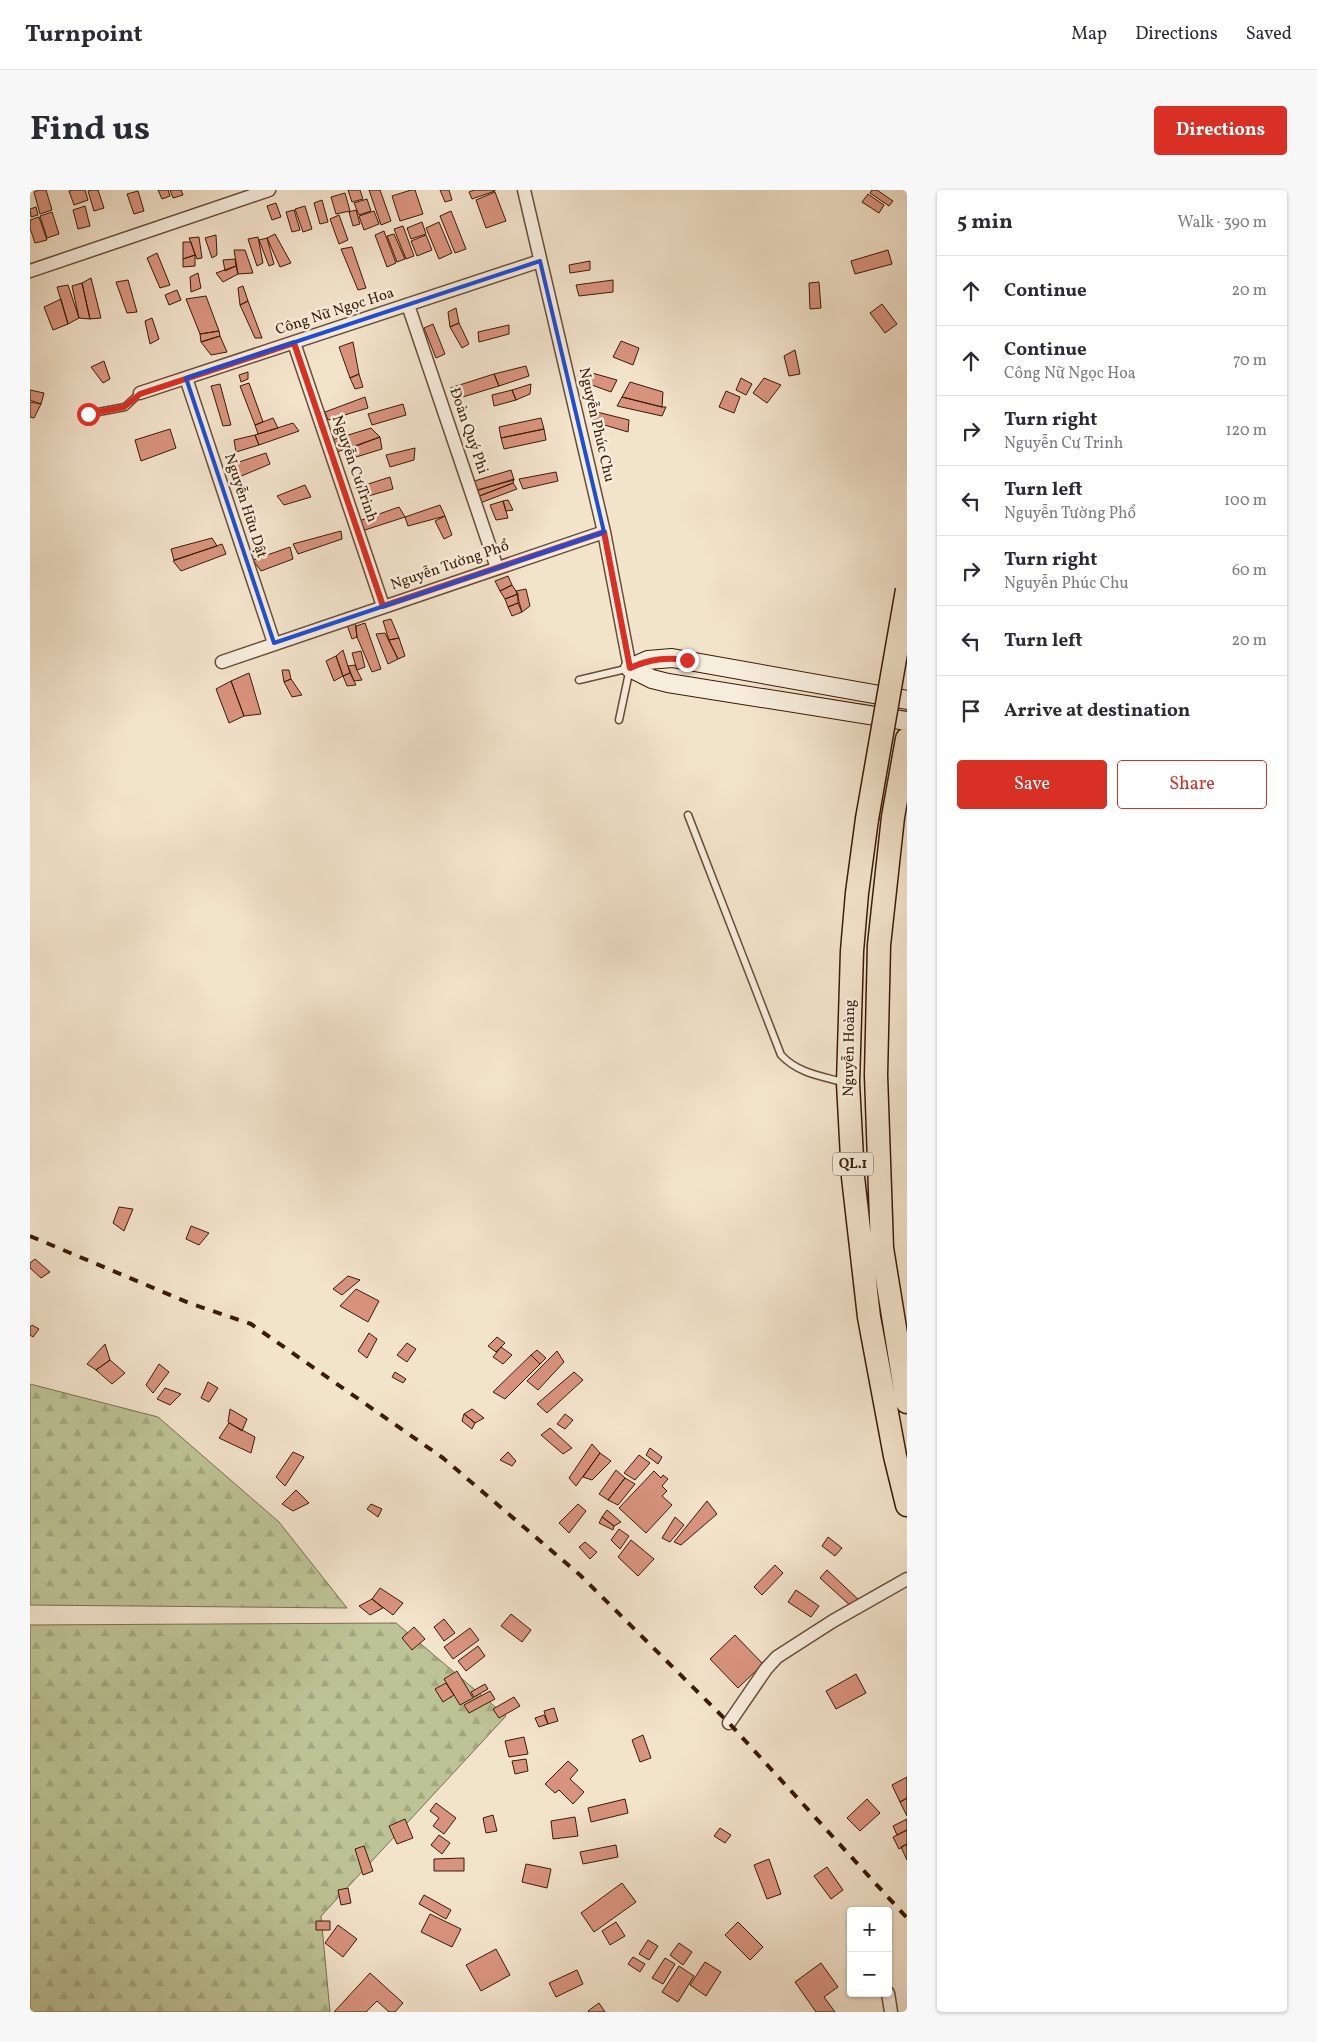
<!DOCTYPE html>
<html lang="en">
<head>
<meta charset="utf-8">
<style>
  body { margin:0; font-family:Vollkorn,serif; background:#f7f7f7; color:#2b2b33 }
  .controls { position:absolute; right:15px; bottom:15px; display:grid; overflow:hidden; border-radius:5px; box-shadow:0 1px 4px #0004 }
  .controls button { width:45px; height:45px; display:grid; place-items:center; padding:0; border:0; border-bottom:1px solid #e1e1e2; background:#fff; color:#2b2b33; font:25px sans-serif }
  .stop { position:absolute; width:15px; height:15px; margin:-11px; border:4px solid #d93025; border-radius:50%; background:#fff }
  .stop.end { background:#d93025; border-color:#fff; box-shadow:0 1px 5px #0008 }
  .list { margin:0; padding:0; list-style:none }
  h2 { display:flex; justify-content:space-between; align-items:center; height:65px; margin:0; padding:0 20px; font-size:21px }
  h2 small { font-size:16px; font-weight:400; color:#7c7c81 }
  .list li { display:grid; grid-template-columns:32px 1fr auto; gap:15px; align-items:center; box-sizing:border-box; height:70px; padding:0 20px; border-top:1px solid #e1e1e2 }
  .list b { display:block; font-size:19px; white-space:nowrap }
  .list p { margin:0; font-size:16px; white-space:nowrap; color:#7c7c81 }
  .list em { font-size:16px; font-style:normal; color:#7c7c81 }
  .actions { display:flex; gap:10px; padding:15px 20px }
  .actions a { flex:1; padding:11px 0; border:1px solid #d93025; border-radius:5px; text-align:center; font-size:18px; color:#d93025 }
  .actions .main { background:#d93025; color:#fff }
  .icon { flex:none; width:28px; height:28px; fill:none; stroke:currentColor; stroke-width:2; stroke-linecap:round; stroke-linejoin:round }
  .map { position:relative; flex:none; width:877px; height:1822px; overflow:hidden; border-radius:5px }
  header { display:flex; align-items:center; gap:30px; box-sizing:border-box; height:70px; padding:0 25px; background:#fff; border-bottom:1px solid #e1e1e2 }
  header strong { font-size:24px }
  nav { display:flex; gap:28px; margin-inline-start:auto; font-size:18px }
  .intro { display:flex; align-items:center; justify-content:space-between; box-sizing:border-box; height:120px; padding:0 30px }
  h1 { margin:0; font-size:35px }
  .button { padding:12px 22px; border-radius:5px; background:#d93025; color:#fff; font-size:18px; font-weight:700 }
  main { display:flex; gap:30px; padding:0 30px }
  aside { flex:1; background:#fff; border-radius:5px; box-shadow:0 1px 4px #0004 }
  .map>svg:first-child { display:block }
  .forest { fill:url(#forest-firs); stroke:#7b6f4d }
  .building { fill:#d8937e; stroke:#3a1b04 }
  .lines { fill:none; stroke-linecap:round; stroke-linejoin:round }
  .lane-casing { stroke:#684d36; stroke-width:9 }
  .street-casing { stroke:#684d36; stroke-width:15 }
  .secondary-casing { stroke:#3a1b04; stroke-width:20 }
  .highway-casing { stroke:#3a1b04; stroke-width:25 }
  .lane { stroke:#f7eddd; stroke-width:6 }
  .street { stroke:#f7eddd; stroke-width:12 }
  .secondary { stroke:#f7eddd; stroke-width:18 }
  .highway { stroke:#f2e3cb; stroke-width:22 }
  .rail { stroke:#3a1b04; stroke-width:4; stroke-dasharray:9 9; stroke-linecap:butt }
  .highway-bridge-casing { stroke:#3a1b04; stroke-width:25; stroke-linecap:butt }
  .highway-bridge { stroke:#f2e3cb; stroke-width:22 }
  .route { stroke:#d93025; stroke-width:6 }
  .marked { fill:none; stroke:#1d4ed8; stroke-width:4; stroke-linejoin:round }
  .labels { text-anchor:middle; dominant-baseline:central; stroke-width:5; stroke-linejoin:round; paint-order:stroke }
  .shield { fill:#f7eddd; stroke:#735a45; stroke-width:1 }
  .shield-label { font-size:14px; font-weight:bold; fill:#3a1b04 }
  .street-label { font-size:15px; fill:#3a1b04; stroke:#f7eddd }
</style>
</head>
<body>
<header>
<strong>Turnpoint</strong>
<nav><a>Map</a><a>Directions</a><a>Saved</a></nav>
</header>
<div class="intro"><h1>Find us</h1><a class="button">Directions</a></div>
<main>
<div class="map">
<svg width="877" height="1822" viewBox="0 0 877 1822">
  <defs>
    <pattern id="forest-firs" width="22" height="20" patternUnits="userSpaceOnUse" patternTransform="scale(1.25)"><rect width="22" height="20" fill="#bcc396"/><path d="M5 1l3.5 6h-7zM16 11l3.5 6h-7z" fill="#a2a780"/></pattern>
  </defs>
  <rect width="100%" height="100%" fill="#f2e3cb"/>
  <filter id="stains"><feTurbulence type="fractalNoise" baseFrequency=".004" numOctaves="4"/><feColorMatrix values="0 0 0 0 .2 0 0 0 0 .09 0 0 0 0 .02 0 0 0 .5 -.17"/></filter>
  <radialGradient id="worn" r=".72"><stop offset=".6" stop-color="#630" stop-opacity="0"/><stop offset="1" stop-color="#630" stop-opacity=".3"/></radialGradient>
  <path class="forest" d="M0,1194L128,1227L249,1332L317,1418L0,1415Z
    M366,1433L476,1526L291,1726L300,1822H0V1435Z"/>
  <path class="building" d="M9,0H16L22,20L10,24L4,2Z
    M42,0H55L58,10L44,15L39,1Z
    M62,0H68L74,18L64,21L58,1Z
    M128,0H138L140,6L132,9Z
    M140,0H151L153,5L143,8Z
    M318,0H330L333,9L322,12Z
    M339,0H350L361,31L351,35Z
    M381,0H385L393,24L370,31L362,6Z
    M410,0H419L422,10L415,12Z
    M444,0H465V1L442,9L439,2Z
    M842,0H847L863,11L859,16L840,3Z
    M108,1L114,21L104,24L97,4Z
    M465,2L476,31L456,38L446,10Z
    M315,3L320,21L306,24L301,7Z
    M838,4L854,15L849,23L832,12Z
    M337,9L341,21L329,25L324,13Z
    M292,10L298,32L290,34L284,13Z
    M246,13L251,27L242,30L237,16Z
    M55,16L60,36L48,39L43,20Z
    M275,16L282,39L273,42L265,19Z
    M6,17L8,25L1,27L0,19Z
    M264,20L270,40L262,42L256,22Z
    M326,20L330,34L323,36L319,22Z
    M344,21L349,34L334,40L329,26Z
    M421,21L436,59L425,63L410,26Z
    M22,22L29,44L17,48L10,26Z
    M309,25L318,50L309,54L300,29Z
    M9,27L17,50L5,53L0,38V30Z
    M392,32L396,44L381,49L377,38Z
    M409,32L422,63L409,69L396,38Z
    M373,36L384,66L376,69L364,39Z
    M354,41L366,73L357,77L345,45Z
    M245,44L261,73L250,77L237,48Z
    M364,44L375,69L367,72L357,46Z
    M186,45L187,65L182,68L175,48Z
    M396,45L402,60L387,66L381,51Z
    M169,47L172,68L167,69L159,48Z
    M228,47L233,73L227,76L218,49Z
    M237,48L244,74L239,76L229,50Z
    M153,52H161L165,65L153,69Z
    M322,57L336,98L328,100L311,59Z
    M204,60H215L223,83L208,84Z
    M858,60L862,74L825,84L821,71Z
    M127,63L140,95L130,98L117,68Z
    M165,65V76L153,77V69Z
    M205,69L206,76L195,81L193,70Z
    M560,71V80L540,83L539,75Z
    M206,76L208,84L193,92L186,83Z
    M168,83L171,98L161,102L160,87Z
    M61,88L71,128L60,129L52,93Z
    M98,90L107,122L97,123L86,92Z
    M583,90V102L549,106L546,95Z
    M789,92L791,118L780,119L779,93Z
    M52,93L60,129L49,128L42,96Z
    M38,95L49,128L38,134L27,97Z
    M213,96L218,111L210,115L208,98Z
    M147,100L151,110L139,115L135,105Z
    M176,106L189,141L170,144L156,109Z
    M31,109L38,134L23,140L14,117Z
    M218,111L232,148H225L210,115Z
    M852,114L867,134L855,143L840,123Z
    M426,118L429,133L420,137L418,122Z
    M122,128L129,149L120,154L115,131Z
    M429,133L439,154L432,158L420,137Z
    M403,134L415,164L406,168L394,138Z
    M479,135V144L449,152L448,142Z
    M189,141L190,146L171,152L170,144Z
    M190,146L197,162L181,165L171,152Z
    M591,151L609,158L603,175L583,167Z
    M323,152L329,184L320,188L309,157Z
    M765,160L770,184L759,186L754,166Z
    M74,171L80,189L73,193L61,177Z
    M496,176L499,186L469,196L464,184Z
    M555,181L587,190L581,202L551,191Z
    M218,182V189L211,192L209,185Z
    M329,184L333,197L325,199L320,188Z
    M464,184L469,196L426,209L420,198Z
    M711,188L722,194L716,205L706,200Z
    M734,188L751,195L737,213L723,203Z
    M600,192L633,202L632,217L592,207Z
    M219,193L233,232L225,235L210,196Z
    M190,194L201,235L193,236L181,196Z
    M501,194L500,204L486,210L482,200Z
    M0,200L14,203L11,214L0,210Z
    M482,200L486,210L464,216L462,205Z
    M696,201L710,207L704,223L689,217Z
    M335,207L338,218L298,230L295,222Z
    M592,207L632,217H636L632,226L587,216Z
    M0,212L11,214L4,228L0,227Z
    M373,214L376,225L342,235L338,224Z
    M567,222L599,230L598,242L561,231Z
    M243,228L248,238L228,244L225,235Z
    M511,228L514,239L471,248L469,237Z
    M263,233L269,241L229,255L225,245Z
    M341,238L350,247L307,262L302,250Z
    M140,239L146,258L111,271L105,250Z
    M514,239L516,250L474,259L471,248Z
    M225,245L229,255L206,262L204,250Z
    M350,247L352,259L323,268L321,258Z
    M385,258L384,270L360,277L356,265Z
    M236,263L240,274L209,287L206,273Z
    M481,280L484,290L447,300L441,292Z
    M526,282L528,291L493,299L489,289Z
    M360,287L363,299L331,308L326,298Z
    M484,289L483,293L447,307L446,301Z
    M483,293L487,299L450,313L447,307Z
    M275,295L281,307L254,315L247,306Z
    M478,310L483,320L476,321L473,311Z
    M473,311L478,328L466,330L460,315Z
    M410,315L415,326L378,336L375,327Z
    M369,317L375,327L335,340L329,331Z
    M415,326L422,345L414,349L405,331Z
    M311,341L312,349L268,364L263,354Z
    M182,348L187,356L144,370L141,359Z
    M192,354L196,364L151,381L143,371Z
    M260,357L263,369L231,381L223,370Z
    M478,386L482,395L470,401L465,391Z
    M482,395L488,404L475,409L470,401Z
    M496,399L500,416L492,422L486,401Z
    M488,404V413L478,417L475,409Z
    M488,413L492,422L482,426L478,417Z
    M361,429L369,448L359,450L353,431Z
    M325,433L327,447L322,449L317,435Z
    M335,433L351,479L342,482L327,447L326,436Z
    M355,443L368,469L358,474L346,444Z
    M369,448L375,466L368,469L359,450Z
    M313,460L320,483L313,486L306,466Z
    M331,461L335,477L327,480L322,463Z
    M306,466L313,486L304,491L296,471Z
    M325,475L327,480L332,490L324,491L318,476Z
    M252,480H259L261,489L254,492Z
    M219,483L231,524L214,526L201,491Z
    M320,483L326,495L317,496L313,486Z
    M261,489L272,505L262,507L254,492Z
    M201,491L214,526L199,533L186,499Z
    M89,1017L103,1019L94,1041L83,1033Z
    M161,1036L179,1043L169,1055L156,1049Z
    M5,1069L20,1082L11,1088L0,1078V1073Z
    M318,1086L330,1090L312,1105L303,1099Z
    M326,1099L349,1111L338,1132L310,1116Z
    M2,1135L9,1139L3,1147L0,1145V1137Z
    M339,1143L347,1149L337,1168L328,1161Z
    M467,1147L475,1153L466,1162L458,1156Z
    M377,1153L386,1159L377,1172L367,1165Z
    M75,1154L80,1170L66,1180L57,1174Z
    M471,1157L482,1165L473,1174L463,1167Z
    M507,1160L516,1168L510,1174L501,1165Z
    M527,1161L534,1172L508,1200L497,1191Z
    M501,1165L510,1174L475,1209L463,1202Z
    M80,1170L95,1183L82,1194L66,1180Z
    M129,1174L139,1182L123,1203L116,1195Z
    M365,1182L376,1189L373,1193L362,1187Z
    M544,1182L553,1190L517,1223L507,1214Z
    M178,1192L188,1198L179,1212L171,1208Z
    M135,1198L151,1204L140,1215L127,1209Z
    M200,1219L217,1229L212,1241L198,1232Z
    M442,1219L454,1228L445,1233L434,1224Z
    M434,1224L445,1233L442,1239L432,1231Z
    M535,1224L543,1230L535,1239L527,1234Z
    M199,1233L225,1247L221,1263L189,1248Z
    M520,1238L542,1258L533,1264L511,1245Z
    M562,1254L570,1263L546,1296L539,1288Z
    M620,1258L632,1267L628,1274L616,1265Z
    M263,1262L274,1267L255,1296L246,1287Z
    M478,1262L486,1271L482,1276L470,1270Z
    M570,1263L581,1271L562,1290L553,1287Z
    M609,1265L620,1273L605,1290L594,1283Z
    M586,1280L595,1288L578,1310L569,1304Z
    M624,1281L631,1288L633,1285L638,1289L632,1296L637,1301L632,1306L642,1315L616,1343L589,1318Z
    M595,1288L605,1294L588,1315L578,1310Z
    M266,1300L279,1313L263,1321L252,1314Z
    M677,1311L687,1324L651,1355L644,1352Z
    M341,1314L352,1319L348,1327L337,1319Z
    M548,1314L556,1321L539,1343L529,1333Z
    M577,1320L591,1332L584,1336L572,1327Z
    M572,1327L584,1336L583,1340L569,1333Z
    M645,1327L654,1335L640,1352L632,1348Z
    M589,1339L599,1346L590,1359L581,1350Z
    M798,1347L812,1358L805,1366L792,1356Z
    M601,1350L624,1369L608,1386L588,1367Z
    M555,1352L567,1362L560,1369L549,1357Z
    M745,1375L753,1383L732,1405L724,1397Z
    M797,1380L831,1412L823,1418L790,1388Z
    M350,1398L373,1413L363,1425L342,1409Z
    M766,1400L789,1416L781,1427L758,1412Z
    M342,1409L353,1418L340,1425L329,1416Z
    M481,1424L501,1440L492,1452L471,1436Z
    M414,1429L425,1443L414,1451L404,1437Z
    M384,1437L395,1449L382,1460L372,1448Z
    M440,1438L449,1450L423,1469L414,1457Z
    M705,1445L733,1474L708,1498L680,1469Z
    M448,1456L455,1466L436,1481L428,1471Z
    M427,1481L443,1508L430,1515L414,1489Z
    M826,1484L836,1503L806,1519L796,1501Z
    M416,1493L424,1505L413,1512L405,1499Z
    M455,1494L458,1499L444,1507L441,1502Z
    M460,1501L465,1509L439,1523L434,1515Z
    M484,1507L490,1516L469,1528L463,1519Z
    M524,1518L528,1531L518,1534L514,1521Z
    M514,1525L518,1534L509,1537L505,1528Z
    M613,1545L621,1568L610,1572L602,1550Z
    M494,1547L498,1564L479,1567L475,1551Z
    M496,1569L498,1581L485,1584L482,1571Z
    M538,1571L548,1580L540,1589L554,1602L543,1614L529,1600L525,1603L515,1594Z
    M877,1587V1608L870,1612L862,1595Z
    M877,1608V1626L870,1612Z
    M595,1609L598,1623L561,1632L558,1618Z
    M837,1609L850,1623L830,1641L817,1628Z
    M406,1613L426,1628L414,1644L403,1636L409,1628L400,1621Z
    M463,1625L467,1641L456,1643L453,1628Z
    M545,1627L548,1646L523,1649L521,1631Z
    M375,1629L383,1648L367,1654L359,1636Z
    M877,1629V1640L867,1645L863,1636Z
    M690,1638L701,1645L695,1653L684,1646Z
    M877,1640V1654L869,1659L863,1647Z
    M409,1645L420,1653L412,1664L401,1655Z
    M877,1654V1670L871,1657Z
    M586,1655L588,1667L553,1674L550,1662Z
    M334,1656L343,1681L333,1685L325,1659Z
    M434,1668V1681H404V1669Z
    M739,1669L751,1704L737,1709L724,1675Z
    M496,1674L521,1679L517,1698L492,1692Z
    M797,1677L813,1700L801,1709L784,1686Z
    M592,1693L606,1712L564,1742L551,1723Z
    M318,1698L321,1713L311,1715L308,1700Z
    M394,1705L421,1720L416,1729L389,1714Z
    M400,1724L431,1739L422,1757L391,1742Z
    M286,1731H300V1740H286Z
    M586,1732L595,1746L580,1755L572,1741Z
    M708,1732L733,1757L720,1770L695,1745Z
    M308,1735L327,1749L313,1767L295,1753Z
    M618,1750L628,1756L619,1770L609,1764Z
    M649,1753L662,1762L653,1775L640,1765Z
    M466,1759L480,1785L451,1801L436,1775Z
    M603,1767L615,1774L610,1782L598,1774Z
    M635,1768L645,1774L633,1794L622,1788Z
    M675,1772L691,1782L676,1806L660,1795Z
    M791,1773L808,1797L794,1807L805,1822H786L765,1792Z
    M649,1776L664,1786L648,1812L632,1802Z
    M547,1780L553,1794L526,1807L519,1793Z
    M340,1783L373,1813L365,1822H359L347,1811L336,1822H304Z
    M569,1813L575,1822H559L558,1821Z"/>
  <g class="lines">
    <defs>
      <path id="lane" d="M58,224L95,217L110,203
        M549,490L600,478L589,530
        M658,625L751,865C768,883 790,886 813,892"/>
      <path id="street" d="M494,0L574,342L600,478
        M0,81L239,0
        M378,115L467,378
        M264,153L353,416
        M156,188L244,453
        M110,203L510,71
        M192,472L574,342
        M699,1533L736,1479L747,1467L803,1431L877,1389
        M858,1803L861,1822"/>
      <path id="secondary" d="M600,478L622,489L638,493L877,531
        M600,478L618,470L642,468L877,510"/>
      <path id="highway" d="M877,549L863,627L849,755L846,885L852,1058L877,1212
        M837,629L827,703L822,761L818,893L823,987L839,1127L865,1266L877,1315"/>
    </defs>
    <use href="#lane" class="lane-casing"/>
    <use href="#street" class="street-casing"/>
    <use href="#secondary" class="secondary-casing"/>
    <use href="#highway" class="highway-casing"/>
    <use href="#lane" class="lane"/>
    <use href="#street" class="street"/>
    <use href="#secondary" class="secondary"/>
    <use href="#highway" class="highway"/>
    <path class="rail" d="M0,1046L159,1113L221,1134L413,1268L550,1385L699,1533L877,1728"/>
    <defs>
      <path id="highway-bridge" d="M837,629L877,400"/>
    </defs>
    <use href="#highway-bridge" class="highway-bridge-casing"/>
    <use href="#highway-bridge" class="highway-bridge"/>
  </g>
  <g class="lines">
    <path class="route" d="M58,224L94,217L110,204L264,153L353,416L574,342L600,478C620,469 636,467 657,470"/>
  </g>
  <path class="marked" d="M510,71L574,342L244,453L156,188Z"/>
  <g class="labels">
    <rect class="shield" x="803" y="962.5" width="40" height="23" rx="4"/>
    <g class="shield-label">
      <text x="823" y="974">QL.1</text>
    </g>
    <g class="street-label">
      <text transform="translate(305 122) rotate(-18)">Công Nữ Ngọc Hoa</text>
      <text transform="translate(566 235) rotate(77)">Nguyễn Phúc Chu</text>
      <text transform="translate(438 241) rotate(71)">Đoàn Quý Phi</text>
      <text transform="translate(324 279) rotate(71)">Nguyễn Cư Trinh</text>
      <text transform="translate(215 316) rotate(72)">Nguyễn Hữu Dật</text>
      <text transform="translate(420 376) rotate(-19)">Nguyễn Tường Phổ</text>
      <text transform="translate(820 858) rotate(-89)">Nguyễn Hoàng</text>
    </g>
  </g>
  <rect width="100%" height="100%" filter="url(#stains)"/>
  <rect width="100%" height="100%" fill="url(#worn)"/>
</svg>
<div class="controls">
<button>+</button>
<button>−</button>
</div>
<div class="stop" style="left:58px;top:224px"></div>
<div class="stop end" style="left:657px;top:470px"></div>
</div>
<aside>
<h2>5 min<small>Walk · 390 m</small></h2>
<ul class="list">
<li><svg class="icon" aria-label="ahead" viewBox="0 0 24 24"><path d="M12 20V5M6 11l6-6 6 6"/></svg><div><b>Continue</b></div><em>20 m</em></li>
<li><svg class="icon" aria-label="ahead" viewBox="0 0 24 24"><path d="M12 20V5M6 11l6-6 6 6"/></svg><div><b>Continue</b><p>Công Nữ Ngọc Hoa</p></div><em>70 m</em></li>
<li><svg class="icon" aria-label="right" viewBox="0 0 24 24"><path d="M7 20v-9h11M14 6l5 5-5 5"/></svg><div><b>Turn right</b><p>Nguyễn Cư Trinh</p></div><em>120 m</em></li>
<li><svg class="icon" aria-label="left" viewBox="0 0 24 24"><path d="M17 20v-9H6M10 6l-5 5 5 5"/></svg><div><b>Turn left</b><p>Nguyễn Tường Phổ</p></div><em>100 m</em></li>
<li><svg class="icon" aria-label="right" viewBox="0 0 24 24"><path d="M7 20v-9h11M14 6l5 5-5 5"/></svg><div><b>Turn right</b><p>Nguyễn Phúc Chu</p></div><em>60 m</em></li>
<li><svg class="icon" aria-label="left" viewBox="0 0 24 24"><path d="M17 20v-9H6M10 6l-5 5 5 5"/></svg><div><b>Turn left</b></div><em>20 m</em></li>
<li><svg class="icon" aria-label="arrive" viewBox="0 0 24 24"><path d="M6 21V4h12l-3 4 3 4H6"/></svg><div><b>Arrive at destination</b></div></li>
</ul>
<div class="actions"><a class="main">Save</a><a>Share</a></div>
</aside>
</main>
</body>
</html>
